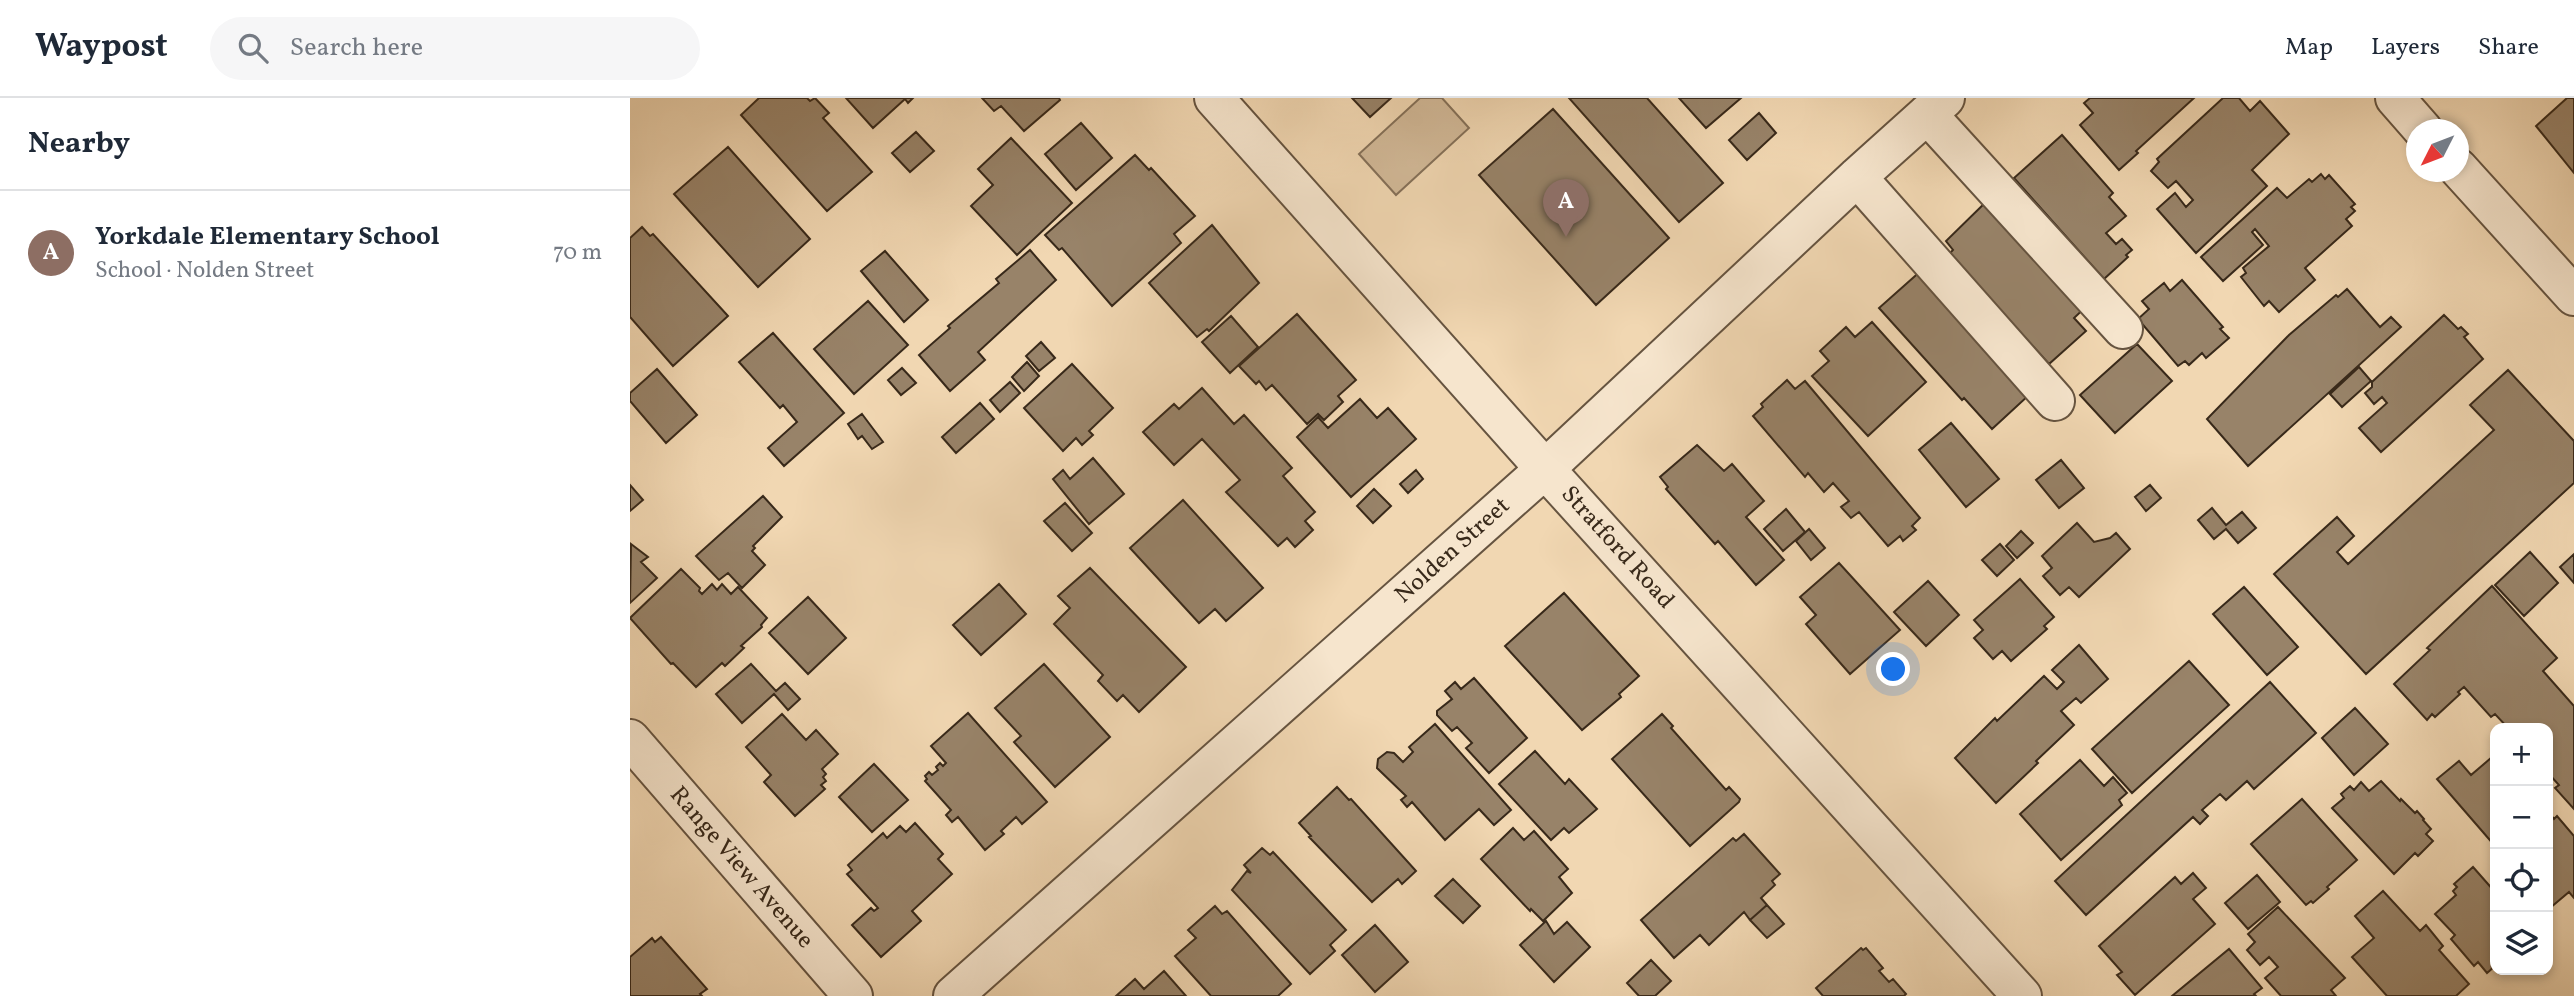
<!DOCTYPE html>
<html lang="en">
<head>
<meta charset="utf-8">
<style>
  body { margin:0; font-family:Vollkorn,serif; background:#f6f6f7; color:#1f2937 }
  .controls { position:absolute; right:21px; bottom:21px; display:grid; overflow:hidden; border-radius:14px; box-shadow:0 4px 10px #0003 }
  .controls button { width:63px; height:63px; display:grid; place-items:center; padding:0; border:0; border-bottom:2px solid #e0e1e3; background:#fff; color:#1f2937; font:35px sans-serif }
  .compass { position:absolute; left:1776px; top:21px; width:63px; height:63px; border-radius:50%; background:#fff; box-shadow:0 4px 10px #0003; rotate:228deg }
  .you { position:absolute; left:1264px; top:572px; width:24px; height:24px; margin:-18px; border:5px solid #fff; border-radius:50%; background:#1a73e8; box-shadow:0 0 0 10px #1a73e833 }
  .badge { display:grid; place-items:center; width:46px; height:46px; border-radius:50%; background:#8f2418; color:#fff; font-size:23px; font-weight:700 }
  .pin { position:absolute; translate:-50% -58px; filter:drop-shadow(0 2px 4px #0008) }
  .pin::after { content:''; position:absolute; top:37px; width:24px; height:21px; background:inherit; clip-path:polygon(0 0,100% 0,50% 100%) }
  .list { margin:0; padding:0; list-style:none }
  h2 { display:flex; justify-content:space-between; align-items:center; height:91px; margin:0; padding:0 28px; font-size:30px }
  h2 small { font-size:23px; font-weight:400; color:#747a83 }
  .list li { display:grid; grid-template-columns:46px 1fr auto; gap:21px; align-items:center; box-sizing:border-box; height:126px; padding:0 28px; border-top:2px solid #e0e1e3 }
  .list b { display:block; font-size:26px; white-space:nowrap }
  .list p { margin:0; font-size:23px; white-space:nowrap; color:#747a83 }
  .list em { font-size:23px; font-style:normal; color:#747a83 }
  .icon { flex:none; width:38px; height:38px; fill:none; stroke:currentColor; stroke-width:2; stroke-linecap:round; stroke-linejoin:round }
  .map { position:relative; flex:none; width:1944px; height:898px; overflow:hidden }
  header { display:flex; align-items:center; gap:42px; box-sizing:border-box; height:98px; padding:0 35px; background:#fff; border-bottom:2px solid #e0e1e3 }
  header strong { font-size:33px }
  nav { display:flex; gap:38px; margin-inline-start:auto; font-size:24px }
  .search { width:490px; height:63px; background:#f6f6f7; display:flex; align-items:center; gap:18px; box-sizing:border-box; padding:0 24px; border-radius:38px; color:#747a83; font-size:26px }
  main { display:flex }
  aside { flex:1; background:#fff }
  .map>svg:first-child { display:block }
  .green { fill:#d2b998; stroke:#857159; stroke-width:2 }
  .building { fill:#988369; stroke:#38291a; stroke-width:2 }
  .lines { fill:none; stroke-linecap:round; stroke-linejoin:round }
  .minor-casing { stroke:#665440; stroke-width:42 }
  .minor { stroke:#f6e5cd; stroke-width:38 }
  .labels { text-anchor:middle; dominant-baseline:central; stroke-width:5; stroke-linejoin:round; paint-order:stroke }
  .street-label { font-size:24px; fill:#38291a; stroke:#f6e5cd }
</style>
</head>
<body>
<header>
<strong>Waypost</strong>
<div class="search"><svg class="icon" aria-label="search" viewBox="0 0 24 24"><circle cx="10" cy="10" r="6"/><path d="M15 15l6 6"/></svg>Search here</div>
<nav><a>Map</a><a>Layers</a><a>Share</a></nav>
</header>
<main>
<aside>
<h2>Nearby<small></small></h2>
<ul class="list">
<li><span class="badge" style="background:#8d6e63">A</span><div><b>Yorkdale Elementary School</b><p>School · Nolden Street</p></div><em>70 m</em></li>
</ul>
</aside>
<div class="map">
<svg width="1944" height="898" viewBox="0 0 1944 898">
  <rect width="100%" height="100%" fill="#f1d7b2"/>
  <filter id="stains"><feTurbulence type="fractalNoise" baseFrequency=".00286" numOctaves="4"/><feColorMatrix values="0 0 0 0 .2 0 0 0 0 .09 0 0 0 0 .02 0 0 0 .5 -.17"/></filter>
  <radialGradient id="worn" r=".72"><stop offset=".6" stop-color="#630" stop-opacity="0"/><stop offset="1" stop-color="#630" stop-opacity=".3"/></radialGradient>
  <path class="green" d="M790,0H812L839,30L766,97L729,56Z"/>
  <path class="building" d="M129,0H177L180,3L185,0L199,15L193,20L242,74L197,113L111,17Z
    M216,0H283L278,5L275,1L243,30Z
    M352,0H429L430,2L394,33L371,8L364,13Z
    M722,0H761L740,19Z
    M939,0H1017L1093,85L1049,124Z
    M1049,0H1111L1076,30Z
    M1460,0H1564L1506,53L1508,55L1489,72L1450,27L1463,15L1454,5Z
    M1593,0H1609L1620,13L1630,3L1659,36L1622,72L1637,88L1566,155L1527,111L1545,95L1556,109L1563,102L1546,83L1538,90L1521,73L1529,64L1527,61Z
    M1937,0H1944V75L1906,28Z
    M923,11L1039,140L966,207L849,77Z
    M1129,15L1146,35L1117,62L1099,42Z
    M451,25L482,60L446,92L415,56Z
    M286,34L304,53L280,74L262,55Z
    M1432,37L1483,95L1479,99L1496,118L1476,135L1486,146L1492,141L1502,152L1496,157L1498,159L1474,181L1384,80Z
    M381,40L442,105L387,157L341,108L363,87L348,71Z
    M98,49L180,141L128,189L44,96Z
    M505,57L519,72L521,70L565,118L544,136L551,145L482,208L432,150L429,152L415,137Z
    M1691,76L1695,81L1699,77L1725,106L1721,109L1725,113L1716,121L1722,128L1675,170L1685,182L1649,214L1639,203L1634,208L1611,179L1616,175L1613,170L1639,148L1625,131L1622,134L1633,147L1593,183L1571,159L1647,90L1657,100L1679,81L1682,84Z
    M1363,97L1460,205L1444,220L1456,233L1419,266L1319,156L1323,152L1316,143Z
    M582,127L629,185L579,233L577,231L567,239L519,185Z
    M12,129L20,138L23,136L98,218L43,268L0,219V140Z
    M400,152L426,182L348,254L355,262L320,293L289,257L320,230L318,228L369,185L366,181Z
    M255,153L298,202L274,224L231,173Z
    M1293,171L1399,297L1362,331L1334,300L1332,302L1249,210Z
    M1552,182L1593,229L1590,231L1599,240L1576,260L1572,255L1559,267L1555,263L1548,268L1508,221L1519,211L1512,203L1534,185L1540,193Z
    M1717,191L1750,229L1761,219L1771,229L1618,368L1577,321L1659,237L1706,197L1708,199Z
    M238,203L278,247L224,296L184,251Z
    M667,216L726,282L708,298L713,304L694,322L688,316L677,326L642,287L636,292L629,283L626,286L609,268Z
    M1814,217L1828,231L1831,229L1838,236L1834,239L1853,261L1751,354L1729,330L1757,305L1752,299L1744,306L1735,295L1742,289V284Z
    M601,218L628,249L600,275L572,244Z
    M1242,224L1296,284L1238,338L1182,278L1199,263L1190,253L1216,229L1225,239Z
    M143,235L214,315L154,368L138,350L167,324L153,307L150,310L109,264Z
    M411,244L425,260L409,273L396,258Z
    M1507,246L1542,283L1485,335L1450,297Z
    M397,264L409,278L394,293L382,279Z
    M442,266L483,310L459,333L463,337L452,347L446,340L433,353L394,310Z
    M1729,269L1741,283L1712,309L1700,296Z
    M272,270L286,285L271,297L258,282Z
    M27,271L67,317L36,345L0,303V295Z
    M1878,272L1944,343V385L1736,576L1644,476L1707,419L1724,438L1707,454L1718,466L1864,332L1840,307Z
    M1157,282L1165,291L1175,283L1290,420L1282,428L1286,432L1273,443L1270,438L1258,448L1229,414L1221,420L1211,409L1219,403L1203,385L1194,394L1178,375L1175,379L1123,318L1133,309L1131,306Z
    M380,284L390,295L370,314L360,302Z
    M572,290L604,326L614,317L662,370L653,378L685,414L675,423L683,432L665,449L657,440L648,448L596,394L610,382L572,341L544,367L513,334L544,306L549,311Z
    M730,301L747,320L758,310L786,341L721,399L667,339L688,319L698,330Z
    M350,305L364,321L326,355L312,339Z
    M232,316L253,344L242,351L232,338L228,341L218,326Z
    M1321,325L1369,381L1336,409L1289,352Z
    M1067,347L1094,373L1102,366L1134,403L1116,419L1154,462L1126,487L1088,443L1085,446L1036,391L1038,389L1030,379Z
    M463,360L494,396L459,426L423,381L433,372L440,381Z
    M1431,362L1454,390L1429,410L1406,382Z
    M786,372L793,381L778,395L770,386Z
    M0,387L13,402L0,413Z
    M1520,387L1531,400L1516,413L1505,399Z
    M744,391L761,408L743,425L727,408Z
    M133,398L152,419L123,448L125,450L122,453L135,467L112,490L98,475L89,482L66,458Z
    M553,402L633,490L596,523L585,511L569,525L500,450Z
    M435,405L462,435L442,453L414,423Z
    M1582,410L1596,427L1612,414L1626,430L1608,445L1596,431L1584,441L1568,422Z
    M1156,411L1175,434L1153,453L1134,431Z
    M1447,425L1464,444L1480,440L1486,435L1500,451L1449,499L1439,489L1430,497L1413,478L1422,470L1412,458Z
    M1179,431L1195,450L1181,462L1166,443Z
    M1391,433L1403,445L1387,460L1376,448Z
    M1,446L18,459L11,464L27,480L0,505Z
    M1370,446L1384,462L1367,478L1352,462Z
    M1900,454L1928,485L1894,518L1865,487Z
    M1944,456V485L1930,469Z
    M1209,465L1270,532L1220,576L1176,526L1186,517L1170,499Z
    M460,470L556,569L509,614L493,597L487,603L468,583L473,577L424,526L440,510L428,498Z
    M51,471L70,490L69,493L72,496L82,486L87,492L92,486L101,496L108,489L137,520L131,527L132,529L111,548L114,550L95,568L92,565L66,589L43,565L41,566L0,520Z
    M1390,481L1424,519L1414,528L1417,531L1381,563L1372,553L1363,561L1344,540L1353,532L1344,522Z
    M1298,483L1329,517L1296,548L1264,514Z
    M369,486L396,516L351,557L323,527Z
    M1862,488L1927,560L1913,573L1944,608V711L1925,690L1929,687L1918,675V630H1878L1865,616L1861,619L1834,589L1828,594L1830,596L1805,619L1802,616L1797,622L1764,586L1800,552L1797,550Z
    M1614,489L1668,549L1637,577L1583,516Z
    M934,495L1009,578L989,596L991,599L952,632L875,548Z
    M178,499L216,540L178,576L139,535Z
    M1449,547L1478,581L1451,605L1446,600L1431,613L1444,627L1406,663L1408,665L1366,705L1325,660L1365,620L1367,623L1414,578L1427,591L1434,584L1422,572Z
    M1559,563L1599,607L1502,695L1462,651Z
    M121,566L146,593L155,585L170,601L158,612L144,596L112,625L86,596Z
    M414,566L480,639L425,689L384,644L391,638L365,610Z
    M844,580L897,640L859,675L836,650L842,645L827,629L822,633L807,617V613L822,601L815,593L825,584L831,591Z
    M1640,584L1686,635L1624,691L1617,683L1596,702L1590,696L1572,712L1578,718L1570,726L1563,719L1456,817L1425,783Z
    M1725,610L1758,646L1724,677L1692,640Z
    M338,615L417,704L392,726L386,719L371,733L374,736L355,752L328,719L322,724L316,717L321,712L295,683L297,681L295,678L299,674L302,677L308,672L306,669L310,665L313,668L316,665L301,648Z
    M152,616L176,642L186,632L208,656L192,671L196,676L193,679L196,683L191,687L195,691L165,718L134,684L141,677L116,649Z
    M1032,616L1043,628L1041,630L1096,692L1099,689L1110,701L1109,704L1060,748L982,661Z
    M805,626L881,712L864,727L849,711L815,742L782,704L777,709L771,702L776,698L747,670L748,661L757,654L764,655L773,664L783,654L779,649Z
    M905,653L935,686L939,681L967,711L939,735L934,730L921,742L869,686Z
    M1861,660L1865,665V748L1807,681L1829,663L1841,677Z
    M1450,662L1474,688L1483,679L1497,695L1489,702L1492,707L1431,762L1390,716Z
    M244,666L278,702L242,734L209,699Z
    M1751,683L1770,703L1771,701L1785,715L1787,713L1794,721L1793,722L1801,731L1796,736L1803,743L1788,758L1785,755L1764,776L1702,710L1714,700L1711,696L1720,688L1724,692L1731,684L1739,693Z
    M707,689L719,702L721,701L786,773L772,786L768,781L742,804L679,739L681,738L669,725Z
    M1672,701L1727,762L1697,789L1699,791L1683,805L1681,803L1676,807L1621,746Z
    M1918,713L1924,721L1927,718L1944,738V800L1939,794L1920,810L1918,807Z
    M285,725L313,756L308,761L322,776L282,813L291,823L251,859L222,827L241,810L244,813L248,810L217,776L222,772L218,767L253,735L257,740L270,728L276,734Z
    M883,730L894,742L904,733L938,771L929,779L942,795L913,823L901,811L900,813L851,761Z
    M1114,736L1150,776L1142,783L1145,787L1131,800L1137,807L1120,822L1114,814L1079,847L1070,837L1044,860L1011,822L1103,740L1106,743Z
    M632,750L640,757L643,754L716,832L700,847L705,853L680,876L602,792L617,773L621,775L614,767Z
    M1843,769L1865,794V868L1857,875L1848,864L1844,868L1821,841L1825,837L1805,816L1826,797L1823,793L1827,789L1824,786Z
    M1563,775L1576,790L1563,801L1585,826L1505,897L1487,877L1492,874L1469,848L1545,779L1551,786Z
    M1627,777L1650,804L1618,831L1595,805Z
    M823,781L850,808L833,825L805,798Z
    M1753,793L1790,833L1796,827L1813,848L1809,852L1839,886L1826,898H1757L1722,859L1744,840L1725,818Z
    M1137,807L1154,826L1137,840L1120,822Z
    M585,808L592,816L597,813L661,886L648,898H581L545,858L566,840L558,832Z
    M1648,809L1715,880L1701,892L1706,898H1651L1635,880L1648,869L1639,859L1630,867L1617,852L1625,844L1618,836Z
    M916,823L924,836L937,824L960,849L924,884L890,847Z
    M745,827L778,864L745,894L712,857Z
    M31,839L77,891L70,896L72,898H0V859L22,840L25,844Z
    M1231,850L1233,852L1236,850L1253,870L1249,873L1259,884L1263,881L1276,896L1274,898H1193L1186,890Z
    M1599,851L1632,890L1624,896L1626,898H1542Z
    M1021,862L1041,883L1025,898H1009L997,885Z
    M534,873L556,898H486L505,881L514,891Z"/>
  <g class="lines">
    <defs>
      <path id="minor" d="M584,0L915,371L1392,898
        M1765,0L1793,32
        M1297,16L1493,231
        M1828,70L1944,198
        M1227,79L1425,303
        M0,641L223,898
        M323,898L915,371L1227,79L1315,0"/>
    </defs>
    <use href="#minor" class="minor-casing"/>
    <use href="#minor" class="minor"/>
  </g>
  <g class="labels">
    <g class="street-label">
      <text transform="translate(987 450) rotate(48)">Stratford Road</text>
      <text transform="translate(823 453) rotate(-42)">Nolden Street</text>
      <text transform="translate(111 770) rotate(49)">Range View Avenue</text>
    </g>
  </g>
  <rect width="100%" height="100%" filter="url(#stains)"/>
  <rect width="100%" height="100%" fill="url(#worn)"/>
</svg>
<div class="controls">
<button>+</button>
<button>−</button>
<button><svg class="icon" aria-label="locate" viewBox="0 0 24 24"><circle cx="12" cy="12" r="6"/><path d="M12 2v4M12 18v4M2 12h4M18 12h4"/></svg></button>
<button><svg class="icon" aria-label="layers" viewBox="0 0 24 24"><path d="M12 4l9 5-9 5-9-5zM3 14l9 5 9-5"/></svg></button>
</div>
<svg class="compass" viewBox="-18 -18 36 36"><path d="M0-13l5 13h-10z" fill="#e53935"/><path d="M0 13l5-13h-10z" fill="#747a83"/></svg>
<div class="you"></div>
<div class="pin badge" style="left:936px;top:139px;background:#8d6e63">A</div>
</div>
</main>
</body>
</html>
